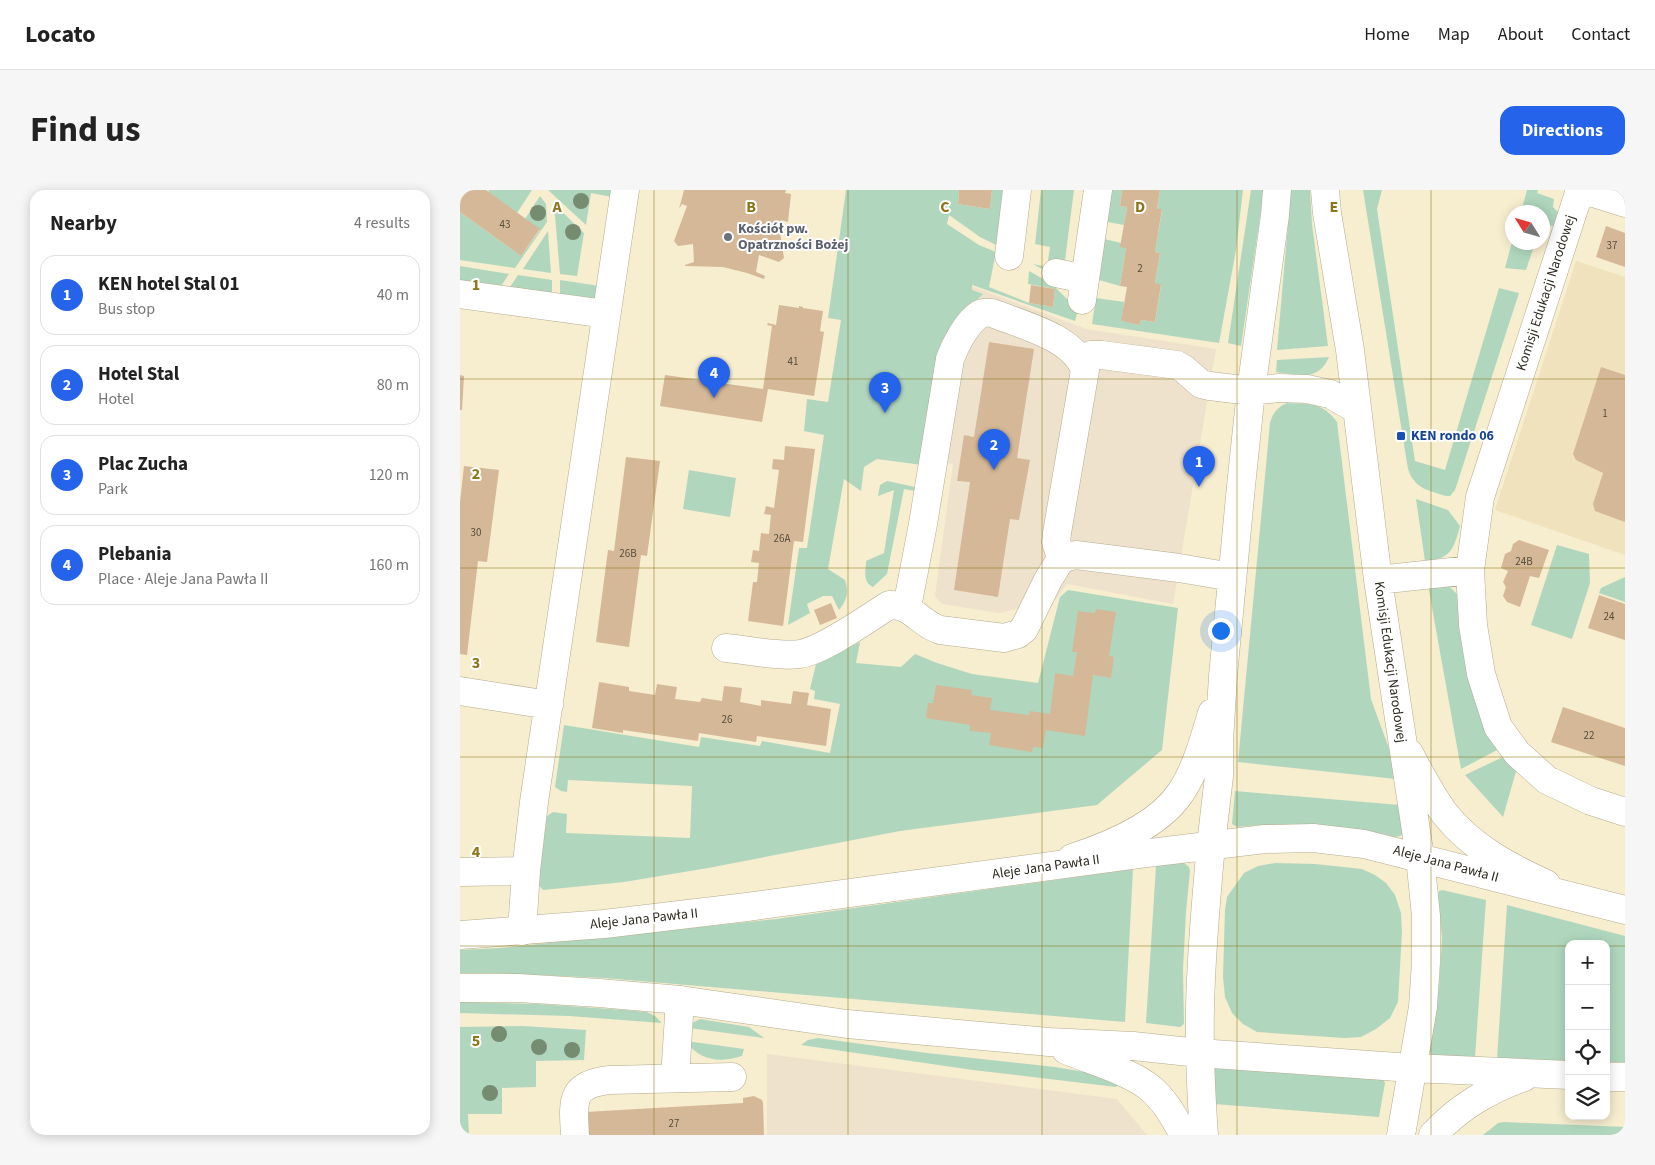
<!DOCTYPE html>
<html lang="en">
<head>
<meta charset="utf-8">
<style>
  body { margin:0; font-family:"Source Sans 3",sans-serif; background:#f6f6f6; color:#222 }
  .controls { position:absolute; right:15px; bottom:15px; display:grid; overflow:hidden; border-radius:10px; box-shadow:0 2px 12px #0003 }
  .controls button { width:45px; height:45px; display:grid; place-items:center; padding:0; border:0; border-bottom:1px solid #e0e0e0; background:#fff; color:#222; font:25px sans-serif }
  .compass { position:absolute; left:1045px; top:15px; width:45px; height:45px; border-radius:50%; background:#fff; box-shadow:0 2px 12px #0003; rotate:307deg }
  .you { position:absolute; left:760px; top:440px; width:18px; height:18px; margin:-12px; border:4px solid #fff; border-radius:50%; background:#1a73e8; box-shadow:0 0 0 8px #1a73e833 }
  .badge { display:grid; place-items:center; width:32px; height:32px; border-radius:50%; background:#2563eb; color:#fff; font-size:16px; font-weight:700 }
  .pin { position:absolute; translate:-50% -41px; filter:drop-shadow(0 1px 2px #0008) }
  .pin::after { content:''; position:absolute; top:26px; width:18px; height:15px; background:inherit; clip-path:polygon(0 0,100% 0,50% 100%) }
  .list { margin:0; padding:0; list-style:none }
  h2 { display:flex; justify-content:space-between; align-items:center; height:65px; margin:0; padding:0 20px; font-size:21px }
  h2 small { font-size:16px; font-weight:400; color:#767676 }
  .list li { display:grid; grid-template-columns:32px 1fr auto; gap:15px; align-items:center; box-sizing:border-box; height:80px; margin:0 10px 10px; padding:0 10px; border:1px solid #e0e0e0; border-radius:15px }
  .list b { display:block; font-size:19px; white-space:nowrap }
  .list p { margin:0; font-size:16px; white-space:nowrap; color:#767676 }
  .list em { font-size:16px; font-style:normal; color:#767676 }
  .icon { flex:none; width:28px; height:28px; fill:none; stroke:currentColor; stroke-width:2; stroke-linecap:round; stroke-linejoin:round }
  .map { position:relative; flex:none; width:1165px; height:945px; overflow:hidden; border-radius:15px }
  header { display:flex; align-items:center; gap:30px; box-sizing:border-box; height:70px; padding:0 25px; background:#fff; border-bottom:1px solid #e0e0e0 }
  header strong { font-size:24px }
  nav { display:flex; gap:28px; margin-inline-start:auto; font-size:18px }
  .intro { display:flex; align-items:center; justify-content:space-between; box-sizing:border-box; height:120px; padding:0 30px }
  h1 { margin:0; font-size:35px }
  .button { padding:12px 22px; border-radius:15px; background:#2563eb; color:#fff; font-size:18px; font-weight:700 }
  main { display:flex; gap:30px; padding:0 30px }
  aside { flex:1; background:#fff; border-radius:15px; box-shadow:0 2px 12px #0003 }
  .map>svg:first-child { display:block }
  .commercial { fill:#eee2cd }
  .built { fill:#efe2bd }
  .green { fill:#b0d7be }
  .building { fill:#d5b898 }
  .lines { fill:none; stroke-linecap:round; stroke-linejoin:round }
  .minor-casing { stroke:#b4ab8e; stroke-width:29 }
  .major-casing { stroke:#b4ab8e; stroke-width:29 }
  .minor { stroke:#fff; stroke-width:28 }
  .major { stroke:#fff; stroke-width:28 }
  .tree { fill:#758c71 }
  .grid { fill:none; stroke:#8d7519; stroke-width:1; stroke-opacity:0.55 }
  .worship-dot { fill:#6b7280; stroke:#fff; stroke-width:2 }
  .transit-dot { fill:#1a4fb4; stroke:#fff; stroke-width:2 }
  .labels { text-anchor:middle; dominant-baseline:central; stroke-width:4; stroke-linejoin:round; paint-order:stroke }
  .number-label { font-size:11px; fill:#584e3d }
  .worship-label { font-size:14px; font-weight:bold; fill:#5b616d; stroke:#fff; text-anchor:start }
  .street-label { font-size:14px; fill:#2e2b1f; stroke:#fff }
  .transit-label { font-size:14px; font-weight:bold; fill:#164399; stroke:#fff; text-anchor:start }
  .grid-label { font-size:16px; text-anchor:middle; font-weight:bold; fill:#8d7519; stroke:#fff; stroke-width:4; stroke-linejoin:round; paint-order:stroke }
</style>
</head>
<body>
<header>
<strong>Locato</strong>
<nav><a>Home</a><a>Map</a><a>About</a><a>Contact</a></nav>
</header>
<div class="intro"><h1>Find us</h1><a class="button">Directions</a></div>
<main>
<aside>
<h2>Nearby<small>4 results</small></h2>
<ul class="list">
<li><span class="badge">1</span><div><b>KEN hotel Stal 01</b><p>Bus stop</p></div><em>40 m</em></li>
<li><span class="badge">2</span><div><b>Hotel Stal</b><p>Hotel</p></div><em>80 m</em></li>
<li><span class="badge">3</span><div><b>Plac Zucha</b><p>Park</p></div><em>120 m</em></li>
<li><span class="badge">4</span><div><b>Plebania</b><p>Place · Aleje Jana Pawła II</p></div><em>160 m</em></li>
</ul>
</aside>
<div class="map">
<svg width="1165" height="945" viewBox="0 0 1165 945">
  <rect width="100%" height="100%" fill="#f7edcf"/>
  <path class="commercial" d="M487,87L626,139L756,159L713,414L607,394L592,414H577L539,423L482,414L475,406L493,274L462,268Z
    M307,864L657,909L687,945H307Z"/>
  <path class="built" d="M1116,71L1165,87V365L1035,320Z"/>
  <path class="green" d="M29,0H72L57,23L28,2Z
    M88,0H153L152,7L131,3L126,35Z
    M386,0H499L498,14L530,19L532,0H544L536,55L520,47L489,25L487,34L519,55L536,62L529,97L569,113L593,117L595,99L568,94L569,81L592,94L618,120L615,131L512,95V100L523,104L499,126L462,275L417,269L404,277L401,301L384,289L368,379L385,390C389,402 387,410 379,420L372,406H363L347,414L350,423L328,435L339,358H347L364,245L344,241L347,209L368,212L381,130L368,128Z
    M581,0H614L604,78L591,84L573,74L587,77L590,57L575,54Z
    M651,0H662L660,16L667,17L664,35L647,32Z
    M700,0H783L776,60L759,153L632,134L636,108L664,112L662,131L680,135L681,130L695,132L701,95L695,93L700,63L695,62L702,20L697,19Z
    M791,0H804L781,156L768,153Z
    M831,0H850L852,34L868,156L817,160Z
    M903,0H922L917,19L955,271L985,280L1039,98L1059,103L995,300L990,306H986C967,300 955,299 948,279Z
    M1067,0H1078L1077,3L1094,9L1093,17L1101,25L1098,38L1083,33L1082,22H1061Z
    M80,6L86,14L87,32L55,78L0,70V22L61,66L80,40L65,29Z
    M94,14L124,43L117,86L100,84Z
    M88,41L91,83L63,79Z
    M644,49L661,53L666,58L660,96L639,90Z
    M1052,52L1075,53L1066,80L1045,78Z
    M0,76L49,84L39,99L0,94Z
    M58,85L92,90V105L48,100Z
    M100,90L140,96C136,118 117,109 100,107Z
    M869,167C858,192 839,185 816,182L817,170Z
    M827,213C849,214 863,212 877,232L911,509L931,564L936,589L778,572L810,233C813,222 818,217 827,213Z
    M229,280L276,288L270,327L223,319Z
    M427,291L455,297L460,302L444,299L427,384L413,397C402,392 406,380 406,371L424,363L434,300L418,306L420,295Z
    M956,309L988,320L1000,336C994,359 990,370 965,371Z
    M1097,355L1129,364L1130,393L1112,449L1071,435Z
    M1165,387V412L1139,403L1141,398Z
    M980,394L990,397L999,406C1003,441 1005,480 1016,514C1021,530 1031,544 1039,559L1001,579L968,395Z
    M608,400L718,418L702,560L637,615L440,641L248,678L164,692L83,700L78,694L87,626L93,622L107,624L106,643L230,648L232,596L108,590L107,602L101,601L95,597L104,535L239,557L241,547L300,556L302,551L370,563L380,514L354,509L355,501L350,499L356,474L400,452L396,473L441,477L455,464L477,473L512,484L578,493L600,407Z
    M1045,566L1057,578L1043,627L1005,585Z
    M775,601L940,615L944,643L940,646L935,647L876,637L801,635L777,637L772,634Z
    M723,672L729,677L730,681L726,722L723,779L724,834L720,837L686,833L696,676Z
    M815,673L855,674L902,679L915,685L926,693L935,705L941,723L942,742L938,812L930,828L916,839L901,847L884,848L797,842L783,834L772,823L765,807L763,787L765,720L767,707L784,683L798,676Z
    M673,679L665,832L144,788L33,783H0V760L40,758L316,729Z
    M982,700L1026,710L1015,867L976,866L971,864L969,858L979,796L982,748L978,706L979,701Z
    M1047,715L1165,746V872H1146V754H1109V871L1037,869Z
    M0,812L79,814L165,820L187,822L195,826L202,833L109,826L0,823Z
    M240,829L289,837L304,848L229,838L232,833Z
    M63,836L126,840L124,870L76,871V897L42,898V924H8L9,945H0V837Z
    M358,848L467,863L595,877L625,882L660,892L656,897L513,880L341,855L348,850Z
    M226,851L284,859L282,866C260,873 239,871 226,851Z
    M753,875L918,888L923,890L925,893L919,927L754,914Z
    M1044,932L1165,937V945H1023L1038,933Z"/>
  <path class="building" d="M0,0H26L80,39L61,66L0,22Z
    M224,0H326L325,3L331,4L328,32L321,30L320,42L324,68L319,72L299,65L296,82L305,86L304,89L287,83L263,77L225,76V75L234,72L233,54L218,56L214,51L227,16L222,14L219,19Z
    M499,0H532L530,19L498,14Z
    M662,0H700L697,19H702L695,62L700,63L695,93L701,94L695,132L681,130L680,135L661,131L667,97L660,96L666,58L660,57L667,17L660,16Z
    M1146,36L1165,43V77L1136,67Z
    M571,95L595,99L593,117L569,113Z
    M319,115L339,118V116L343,117V118L363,121L360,141L364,142L354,206L308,199L302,232L200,216L205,185L303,199L312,136L307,135L308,133L316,135Z
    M529,152L574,159L557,268L570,270L559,330L550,329L538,407L494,400L510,292L497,291L504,245L514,247Z
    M1141,177L1165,185V332L1135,321L1133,314L1143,283L1116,270L1113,264Z
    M0,185L4,186L2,220H0Z
    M325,256L355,259L343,352L334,351L323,436L288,431L293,392H297L299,373L291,372L293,360L299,361L301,343L309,344L311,325L304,324L306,316L314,318L319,280L312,279L313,269L324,270Z
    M166,267L200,271L187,366L181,365L169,457L136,452L148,360L154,361Z
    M4,276L39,280L27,372L18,371L7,465L0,464V312Z
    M1059,350L1089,360L1079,388L1070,386L1060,417L1047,412L1043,406L1046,397L1043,392L1048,381L1041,378L1045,364L1051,361L1053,354Z
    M1139,405L1165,414V450L1128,438Z
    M371,413L377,428L360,435L354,420Z
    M636,419L656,422L649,466L654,467L651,488L633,485L625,546L586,540L583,558L573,557L572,562L529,555L531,543L510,541V535L466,528L468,513H473L476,495L512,500L511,505L532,508L530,520L569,525L570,521L590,524L595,483L613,486L617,462H612L618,421L635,423Z
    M139,492L169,497V501L195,505L197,494L217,497L215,509L240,512L242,508L262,511L264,496L282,498L280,512L301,516V510L331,514L333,501L349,503L347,515L371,519L366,556L297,546L296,552L239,543L238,551L163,540V543L132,538Z
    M1103,517L1165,538V576L1091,552Z
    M294,906L302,910L303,913L304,945H126L125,922L283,913V908Z"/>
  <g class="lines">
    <defs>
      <path id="minor" d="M865,0L867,23L890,160L918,390L960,667
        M1120,0L1020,307L1010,380L1013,435L1021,484L1038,537L1057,563L1087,590L1131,611L1165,622
        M1124,0L1165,13
        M549,66L557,0
        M596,83L625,89
        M0,104L146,124
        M622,110L638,0
        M621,170L631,165H642L717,175L724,179L741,194L750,196L791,201L819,198L847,199L870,204L896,219
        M918,390L1010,380
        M447,417L463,334L490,169C495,155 507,132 520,124C523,122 528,123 532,123C562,135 614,147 625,180L597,343L596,352L602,370
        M266,458C289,460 318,467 340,464C362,461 409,428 429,415C452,414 459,433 480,440L544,448L558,444L564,439L588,390L599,372L606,367L616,365L719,378L772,387
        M0,501L89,515
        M949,563C960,584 971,605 985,624C1011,657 1049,677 1086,694
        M751,655L759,586V551L763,486L781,296L791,201L815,25L817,0
        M612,668C649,656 699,636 721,602C735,582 745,547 752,523
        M0,682L66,681
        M62,741L66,681L74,612L165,0
        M215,888L220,810
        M115,945C113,911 110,894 150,890L272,887"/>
      <path id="major" d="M0,745L144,734L287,717L680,664L805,649L853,648L904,654L1165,720
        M0,798H58L139,803L220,810L387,834L589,852L673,856L739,863L952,878L1109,885
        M606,860C632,871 669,881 690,898C705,910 715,929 724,945
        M1146,887H1165
        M744,945C741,903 739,861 740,819C741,764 746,709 751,655
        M941,945L963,817L966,772V726L960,667
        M973,945C999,917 1028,900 1064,887"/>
    </defs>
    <use href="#minor" class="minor-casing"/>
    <use href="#major" class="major-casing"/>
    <use href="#minor" class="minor"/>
    <use href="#major" class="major"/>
  </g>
  <g class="tree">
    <circle cx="121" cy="11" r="8"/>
    <circle cx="78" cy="23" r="8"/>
    <circle cx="113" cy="42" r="8"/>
    <circle cx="39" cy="844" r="8"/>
    <circle cx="79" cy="857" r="8"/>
    <circle cx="112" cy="860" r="8"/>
    <circle cx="30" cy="903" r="8"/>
  </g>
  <path class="grid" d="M194,0V945M388,0V945M582,0V945M777,0V945M971,0V945M0,189H1165M0,378H1165M0,567H1165M0,756H1109M1146,756H1165"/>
  <circle class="worship-dot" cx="268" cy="47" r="5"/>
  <rect class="transit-dot" x="936" y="241" width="10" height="10" rx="2.5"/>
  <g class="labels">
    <g class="number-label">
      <text x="45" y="34">43</text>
      <text x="1152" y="55">37</text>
      <text x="680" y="78">2</text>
      <text x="333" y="171">41</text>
      <text x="1145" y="223">1</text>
      <text x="16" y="342">30</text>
      <text x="322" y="348">26A</text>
      <text x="168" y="363">26B</text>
      <text x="1064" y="371">24B</text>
      <text x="1149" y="426">24</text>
      <text x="267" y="529">26</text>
      <text x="1129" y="545">22</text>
      <text x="214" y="933">27</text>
    </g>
    <g class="worship-label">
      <text x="278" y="39">Kościół pw.<tspan x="278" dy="16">Opatrzności Bożej</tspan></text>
    </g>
    <g class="street-label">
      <text transform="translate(1086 103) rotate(-72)">Komisji Edukacji Narodowej</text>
      <text transform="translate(930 472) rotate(82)">Komisji Edukacji Narodowej</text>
      <text transform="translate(986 674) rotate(15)">Aleje Jana Pawła II</text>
      <text transform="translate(586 677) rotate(-8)">Aleje Jana Pawła II</text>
      <text transform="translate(184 729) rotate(-6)">Aleje Jana Pawła II</text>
    </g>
    <g class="transit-label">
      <text x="951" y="246">KEN rondo 06</text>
    </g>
  </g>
  <g class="grid-label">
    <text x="97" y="22">A</text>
    <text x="291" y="22">B</text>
    <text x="485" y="22">C</text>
    <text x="680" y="22">D</text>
    <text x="874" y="22">E</text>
    <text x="16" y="100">1</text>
    <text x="16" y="289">2</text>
    <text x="16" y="478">3</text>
    <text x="16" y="667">4</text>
    <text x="16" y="856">5</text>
  </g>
</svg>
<div class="controls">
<button>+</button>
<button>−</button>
<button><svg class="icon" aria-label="locate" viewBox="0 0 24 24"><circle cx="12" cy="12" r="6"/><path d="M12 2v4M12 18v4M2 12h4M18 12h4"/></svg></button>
<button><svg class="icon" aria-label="layers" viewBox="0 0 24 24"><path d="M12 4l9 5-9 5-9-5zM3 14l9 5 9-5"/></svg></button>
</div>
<svg class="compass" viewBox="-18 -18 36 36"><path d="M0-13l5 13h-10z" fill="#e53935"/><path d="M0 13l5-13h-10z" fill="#767676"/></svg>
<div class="you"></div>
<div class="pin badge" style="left:739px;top:297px">1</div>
<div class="pin badge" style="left:534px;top:280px">2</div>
<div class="pin badge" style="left:425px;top:223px">3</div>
<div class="pin badge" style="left:254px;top:208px">4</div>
</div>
</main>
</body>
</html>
